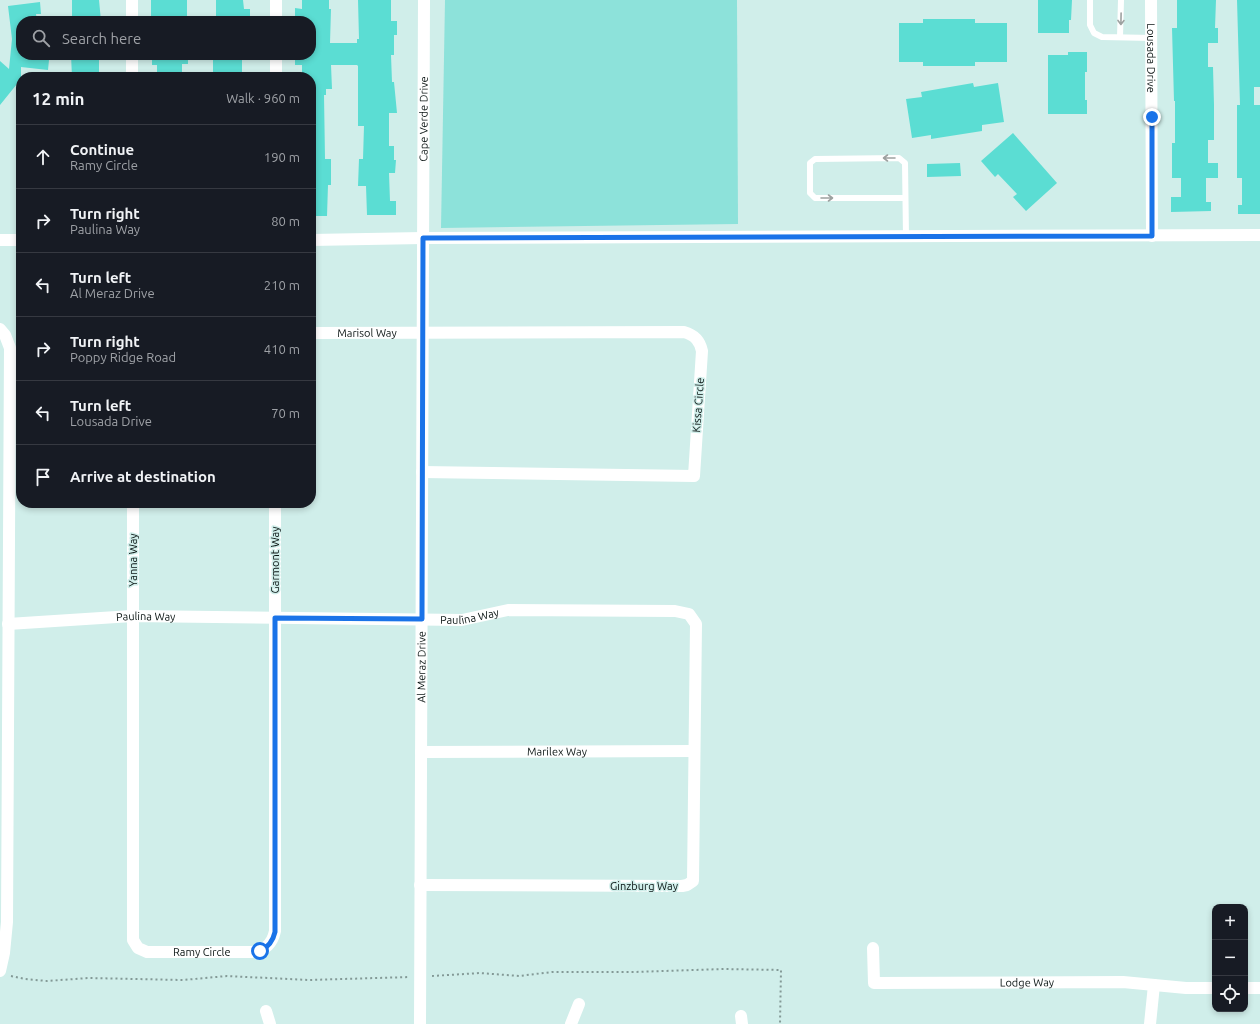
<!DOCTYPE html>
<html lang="en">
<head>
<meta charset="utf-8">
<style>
  body { margin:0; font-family:Ubuntu,sans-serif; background:#242831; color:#f1f3f6 }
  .controls { position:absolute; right:12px; bottom:12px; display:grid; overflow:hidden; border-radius:8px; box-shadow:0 2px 6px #0003 }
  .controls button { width:36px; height:36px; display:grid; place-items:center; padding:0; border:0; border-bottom:1px solid #363941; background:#171b24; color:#f1f3f6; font:20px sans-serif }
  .stop { position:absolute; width:12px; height:12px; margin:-9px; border:3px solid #1a73e8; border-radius:50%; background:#fff }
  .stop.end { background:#1a73e8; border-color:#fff; box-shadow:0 1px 4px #0008 }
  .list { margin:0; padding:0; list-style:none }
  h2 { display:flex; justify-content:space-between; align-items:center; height:52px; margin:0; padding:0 16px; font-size:17px }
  h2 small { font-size:13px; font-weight:400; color:#9ea1a6 }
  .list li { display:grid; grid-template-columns:26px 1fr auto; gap:12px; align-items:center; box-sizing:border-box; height:64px; padding:0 16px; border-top:1px solid #363941 }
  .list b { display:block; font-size:15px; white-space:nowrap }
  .list p { margin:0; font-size:13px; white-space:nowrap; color:#9ea1a6 }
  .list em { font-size:13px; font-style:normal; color:#9ea1a6 }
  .icon { flex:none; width:22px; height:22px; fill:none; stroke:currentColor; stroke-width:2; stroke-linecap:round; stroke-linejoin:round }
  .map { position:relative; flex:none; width:1260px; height:1024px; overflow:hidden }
  .search { position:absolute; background:#171b24; box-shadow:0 2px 6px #0003; left:16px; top:16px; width:300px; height:44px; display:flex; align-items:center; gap:10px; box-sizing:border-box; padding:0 14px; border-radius:16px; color:#9ea1a6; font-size:15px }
  .panel { position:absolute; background:#171b24; box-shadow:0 2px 6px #0003; left:16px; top:72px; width:300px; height:436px; border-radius:16px }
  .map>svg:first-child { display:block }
  .green { fill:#8de2da }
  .building { fill:#5bddd3 }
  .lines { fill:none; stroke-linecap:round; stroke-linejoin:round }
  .path { stroke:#839996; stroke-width:2; stroke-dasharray:2 3; stroke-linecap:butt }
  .lane { stroke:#fff; stroke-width:6 }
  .street { stroke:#fff; stroke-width:12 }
  .oneway { stroke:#9da1a0 }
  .route { stroke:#1a73e8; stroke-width:5 }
  .labels { text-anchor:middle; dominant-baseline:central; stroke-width:3; stroke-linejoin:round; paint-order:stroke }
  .street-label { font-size:11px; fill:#091312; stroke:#d0eeea }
</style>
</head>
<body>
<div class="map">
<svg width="1260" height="1024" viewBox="0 0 1260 1024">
  <rect width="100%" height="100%" fill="#d0eeea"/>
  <path class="green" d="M445,0H737L738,224L441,228Z"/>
  <path class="building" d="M72,0H99L101,21H72Z
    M151,0H187V21H151Z
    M216,0H243L244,9H250V21H216Z
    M302,0H329V9H331L330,43H357V39H359L358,0H391V21H397V35H394V55H391L392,82H394L397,113H389V146H394V160H396L395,173H389L390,201H396V215H367L366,186H358L359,159H363L364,126H358V66L357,65H331L332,89H326V95H324L325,159H331V185H328L327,216H311V77H302V65H295V55H311V21H295V8L302,9Z
    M1038,0H1072L1071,20H1069V33H1038Z
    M1177,0H1216L1215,28H1218V43H1208V67H1213L1214,105V140H1208V163H1218V178H1206V202H1211V211L1171,212V197H1181V178H1172V143H1175V101H1174L1172,28H1177Z
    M1237,0H1260V87H1254V105H1260V214H1238V205H1242V178H1237V105H1240Z
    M40,2L41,14H36L37,21H21V55H45L44,60H49L48,70L21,67V79L0,105V61L9,69L12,39L8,6Z
    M923,19H975V23H1007V62H975V66H923V62H899V23H923Z
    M1068,52H1087V72H1085V100H1087V114H1048V55H1068Z
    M71,55H99V77H72Z
    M152,55H188V64H182V77H157V65H152Z
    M213,55H242V77H213Z
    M973,83L974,87L998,83L1004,122L982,125V131L931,139V135L912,138L906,99L922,97L921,92Z
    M1013,133L1057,183L1026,211L1013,197L1017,194L998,174L995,177L981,161Z
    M960,163L961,176L927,177V164Z"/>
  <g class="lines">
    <path class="path" d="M11,976L25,979L47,981L88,978L183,980L227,976L309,980L410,977
      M432,976L480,973L519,976L552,972H634L724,969L781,970L780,1024"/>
    <path class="lane" d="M1090,0V25L1094,33L1102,37L1152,38
      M1120,37L1121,0
      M905,198H815L810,193V163L815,159L899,158L905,163L906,237"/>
    <g class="street">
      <path d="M132,0V21"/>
      <path d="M276,0V21"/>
      <path id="s1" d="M1151,0L1152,236"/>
      <path d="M132,55V77"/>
      <path d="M276,55V77"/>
      <path d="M0,240H21"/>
      <path d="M311,240L423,238L1260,235"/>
      <path d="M0,329L5,335L10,348L7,922L4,953L0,971"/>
      <path id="s2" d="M311,333L684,332C695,335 700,341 702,351L694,476L422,472"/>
      <path id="s3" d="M133,503V940L138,948L147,952H251C264,951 272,945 275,931V503"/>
      <path id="s4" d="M8,624L132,616L462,620L508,610L675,611L689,614L696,624L693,881L687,885L682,886L420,885"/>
      <path id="s5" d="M421,752L694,751"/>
      <path id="s6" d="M873,948L874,983L1123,982L1186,988H1215"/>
      <path d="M1245,988H1260"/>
      <path d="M266,1011L270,1024"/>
      <path d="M741,1016L742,1024"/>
      <path id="s7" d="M420,1024L424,0"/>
      <path d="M571,1024L579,1004"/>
      <path d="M1150,1024L1154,985"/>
    </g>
  </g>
  <defs><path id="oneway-shaft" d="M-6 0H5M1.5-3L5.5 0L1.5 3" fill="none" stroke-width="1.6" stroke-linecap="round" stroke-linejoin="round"/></defs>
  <g class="oneway">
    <use href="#oneway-shaft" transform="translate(1121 19) rotate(91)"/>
    <use href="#oneway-shaft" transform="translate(889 158) rotate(180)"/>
    <use href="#oneway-shaft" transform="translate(827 198)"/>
  </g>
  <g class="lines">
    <path class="route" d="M260,951C269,947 273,941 275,932V618L422,619L423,238L1152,236V117"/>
  </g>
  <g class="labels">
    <g class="street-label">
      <text stroke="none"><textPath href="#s1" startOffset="58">Lousada Drive</textPath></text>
      <text stroke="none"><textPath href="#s7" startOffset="905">Cape Verde Drive</textPath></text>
      <text stroke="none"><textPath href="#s2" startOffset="56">Marisol Way</textPath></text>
      <text transform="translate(698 405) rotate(-86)">Kissa Circle</text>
      <text transform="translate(133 560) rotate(-90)">Yanna Way</text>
      <text transform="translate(275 560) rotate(-90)">Garmont Way</text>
      <text stroke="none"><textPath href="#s4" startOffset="462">Paulina Way</textPath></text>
      <text stroke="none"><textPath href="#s4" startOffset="138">Paulina Way</textPath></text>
      <text stroke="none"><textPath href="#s7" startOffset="357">Al Meraz Drive</textPath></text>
      <text stroke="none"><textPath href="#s5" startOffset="136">Marilex Way</textPath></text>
      <text x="644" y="886">Ginzburg Way</text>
      <text stroke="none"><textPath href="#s3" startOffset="511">Ramy Circle</textPath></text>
      <text stroke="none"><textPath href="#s6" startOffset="188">Lodge Way</textPath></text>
    </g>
  </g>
</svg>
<div class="controls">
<button>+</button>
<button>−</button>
<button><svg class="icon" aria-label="locate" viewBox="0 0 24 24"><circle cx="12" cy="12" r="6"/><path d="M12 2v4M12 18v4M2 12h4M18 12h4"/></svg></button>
</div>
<div class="stop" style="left:260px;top:951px"></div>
<div class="stop end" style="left:1152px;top:117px"></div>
<div class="search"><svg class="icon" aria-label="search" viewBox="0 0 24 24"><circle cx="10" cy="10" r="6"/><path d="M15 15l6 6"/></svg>Search here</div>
<section class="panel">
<h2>12 min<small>Walk · 960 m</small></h2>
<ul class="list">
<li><svg class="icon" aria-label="ahead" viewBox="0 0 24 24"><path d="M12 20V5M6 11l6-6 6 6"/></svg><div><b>Continue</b><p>Ramy Circle</p></div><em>190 m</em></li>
<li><svg class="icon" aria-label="right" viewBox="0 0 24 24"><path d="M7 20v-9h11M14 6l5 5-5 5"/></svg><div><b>Turn right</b><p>Paulina Way</p></div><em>80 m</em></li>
<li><svg class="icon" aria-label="left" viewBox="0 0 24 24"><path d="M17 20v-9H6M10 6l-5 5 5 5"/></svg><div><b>Turn left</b><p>Al Meraz Drive</p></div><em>210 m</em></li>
<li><svg class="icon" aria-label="right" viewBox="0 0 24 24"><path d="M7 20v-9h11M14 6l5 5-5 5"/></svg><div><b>Turn right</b><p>Poppy Ridge Road</p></div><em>410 m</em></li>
<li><svg class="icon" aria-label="left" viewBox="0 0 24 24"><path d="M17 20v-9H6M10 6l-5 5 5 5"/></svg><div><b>Turn left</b><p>Lousada Drive</p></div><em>70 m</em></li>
<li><svg class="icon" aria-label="arrive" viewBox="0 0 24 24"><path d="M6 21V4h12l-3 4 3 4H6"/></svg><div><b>Arrive at destination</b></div></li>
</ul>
</section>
</div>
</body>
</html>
